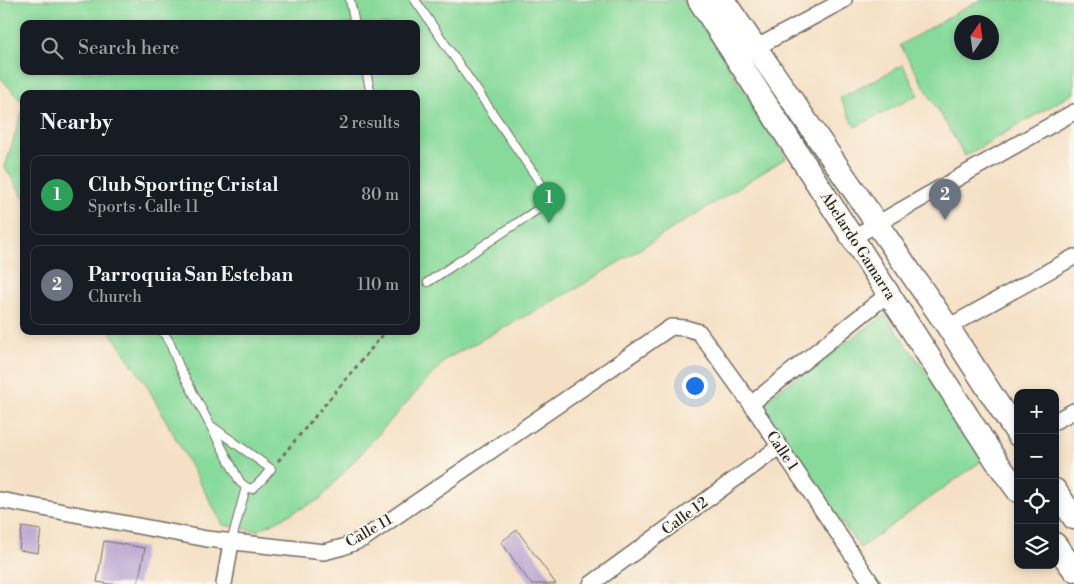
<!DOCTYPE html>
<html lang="en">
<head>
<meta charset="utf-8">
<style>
  body { margin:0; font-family:"Libre Bodoni",serif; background:#242831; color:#f1f3f6 }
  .controls { position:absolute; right:15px; bottom:15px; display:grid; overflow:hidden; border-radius:10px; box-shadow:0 2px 8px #0003 }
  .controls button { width:45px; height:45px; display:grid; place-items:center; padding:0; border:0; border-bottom:1px solid #363941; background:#171b24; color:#f1f3f6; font:25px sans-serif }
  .compass { position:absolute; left:954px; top:15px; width:45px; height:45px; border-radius:50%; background:#171b24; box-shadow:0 2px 8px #0003; rotate:13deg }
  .you { position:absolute; left:694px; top:385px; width:18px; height:18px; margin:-12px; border:4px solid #fff; border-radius:50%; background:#1a73e8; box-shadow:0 0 0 8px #1a73e833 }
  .badge { display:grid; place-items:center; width:32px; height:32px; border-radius:50%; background:#ea580c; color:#fff; font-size:16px; font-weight:700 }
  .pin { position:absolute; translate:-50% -41px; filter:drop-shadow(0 1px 2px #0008) }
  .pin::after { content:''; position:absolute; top:26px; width:18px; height:15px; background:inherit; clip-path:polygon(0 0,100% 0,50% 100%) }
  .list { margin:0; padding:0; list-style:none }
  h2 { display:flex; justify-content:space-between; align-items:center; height:65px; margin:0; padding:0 20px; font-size:21px }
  h2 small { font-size:16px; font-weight:400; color:#9ea1a6 }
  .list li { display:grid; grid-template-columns:32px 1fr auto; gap:15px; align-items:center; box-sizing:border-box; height:80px; margin:0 10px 10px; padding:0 10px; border:1px solid #363941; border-radius:10px }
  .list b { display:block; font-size:19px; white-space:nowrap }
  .list p { margin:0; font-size:16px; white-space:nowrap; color:#9ea1a6 }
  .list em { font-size:16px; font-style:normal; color:#9ea1a6 }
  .icon { flex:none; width:28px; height:28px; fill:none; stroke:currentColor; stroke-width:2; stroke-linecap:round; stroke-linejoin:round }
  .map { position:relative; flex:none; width:1074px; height:584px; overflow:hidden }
  .search { position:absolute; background:#171b24; box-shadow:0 2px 8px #0003; left:20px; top:20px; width:400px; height:55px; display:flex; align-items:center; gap:12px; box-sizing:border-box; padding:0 18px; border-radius:10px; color:#9ea1a6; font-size:19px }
  .panel { position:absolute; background:#171b24; box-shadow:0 2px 8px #0003; left:20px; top:90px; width:400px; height:245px; border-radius:10px }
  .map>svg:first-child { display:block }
  .green { fill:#88da9b; stroke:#5a8263; fill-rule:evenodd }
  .building { fill:#bba7d3 }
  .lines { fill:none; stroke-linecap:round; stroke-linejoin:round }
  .lane-casing { stroke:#726a61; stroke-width:10 }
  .street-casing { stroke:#726a61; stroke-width:18 }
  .secondary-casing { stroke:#726a61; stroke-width:25 }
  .path { stroke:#726a61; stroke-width:3; stroke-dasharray:4 4; stroke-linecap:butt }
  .lane { stroke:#fff; stroke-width:8 }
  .street { stroke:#fff; stroke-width:15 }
  .secondary { stroke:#fff; stroke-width:22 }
  .labels { text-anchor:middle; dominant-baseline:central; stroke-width:4; stroke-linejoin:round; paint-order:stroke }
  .street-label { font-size:15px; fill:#2b2b2b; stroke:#fbf7ec }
</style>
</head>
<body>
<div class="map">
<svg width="1074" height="584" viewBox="0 0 1074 584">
  <rect width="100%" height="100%" fill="#fbf7ec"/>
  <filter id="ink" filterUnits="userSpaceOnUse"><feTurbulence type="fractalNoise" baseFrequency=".02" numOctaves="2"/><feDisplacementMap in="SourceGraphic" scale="10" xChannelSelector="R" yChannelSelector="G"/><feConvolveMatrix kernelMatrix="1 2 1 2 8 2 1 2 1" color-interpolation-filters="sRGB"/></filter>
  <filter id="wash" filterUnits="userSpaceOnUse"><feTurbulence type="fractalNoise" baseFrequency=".0096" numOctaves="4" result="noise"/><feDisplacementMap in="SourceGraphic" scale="20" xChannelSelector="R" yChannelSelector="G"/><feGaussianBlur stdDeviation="1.12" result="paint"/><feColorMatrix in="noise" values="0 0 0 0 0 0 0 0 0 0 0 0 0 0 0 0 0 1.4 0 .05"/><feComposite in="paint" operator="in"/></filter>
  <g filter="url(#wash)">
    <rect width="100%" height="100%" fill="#f5e0c5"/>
    <path class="green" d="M0,0H684L709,36L786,158L577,288L446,359L320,499L257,531L223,525L146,384L109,331H416V94H24V104L0,77ZM24,24H416V71H24Z
      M979,0H1074V93L965,156L900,45ZM962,22H992V52H962Z
      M903,65L918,95L855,127L840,98Z
      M24,105V198L5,167Z
      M885,315L987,457L860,548L758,405Z"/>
    <g id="blocks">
      <path class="building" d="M22,527L41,530L38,553L19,550Z
        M517,530L556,584H531L501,542Z
        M104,541L145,548L138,584H110L97,582Z"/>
    </g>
  </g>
  <g filter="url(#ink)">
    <use href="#blocks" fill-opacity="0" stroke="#726a61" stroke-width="1"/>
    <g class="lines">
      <defs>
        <path id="lane" d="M350,0L355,24
          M415,0L552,200L428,282
          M366,71L371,94
          M162,331L169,341L179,366L240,482L246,487L252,489L261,481L271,469L210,425
          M231,543L246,487"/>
        <path id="street" d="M748,52L844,0
          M852,238L1074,112
          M948,327L1074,257
          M751,404L888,294
          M1055,421L1074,411
          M0,500L207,539L324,552L343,547L363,539L671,327L685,328L699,332L751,404L872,584
          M224,584L231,543
          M591,584L779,447"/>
        <path id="secondary" d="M699,0L997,462L1018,491
          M723,0L948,327L1018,435
          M1055,490L1074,518
          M1055,544L1074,570"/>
      </defs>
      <use href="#lane" class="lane-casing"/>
      <use href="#street" class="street-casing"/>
      <use href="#secondary" class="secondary-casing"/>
      <path class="path" d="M278,461L386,331"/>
      <use href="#lane" class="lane"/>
      <use href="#street" class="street"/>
      <use href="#secondary" class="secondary"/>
    </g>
  </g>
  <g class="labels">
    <g class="street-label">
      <text transform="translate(858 246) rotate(57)">Abelardo Gamarra</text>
      <text transform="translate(782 451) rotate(56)">Calle 1</text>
      <text transform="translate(685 516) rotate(-36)">Calle 12</text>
      <text transform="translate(369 531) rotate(-30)">Calle 11</text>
    </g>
  </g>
</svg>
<div class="controls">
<button>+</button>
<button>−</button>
<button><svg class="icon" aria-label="locate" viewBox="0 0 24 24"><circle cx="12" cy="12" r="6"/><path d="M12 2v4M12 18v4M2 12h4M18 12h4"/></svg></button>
<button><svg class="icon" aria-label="layers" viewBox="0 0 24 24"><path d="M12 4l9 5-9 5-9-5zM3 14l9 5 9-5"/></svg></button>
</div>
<svg class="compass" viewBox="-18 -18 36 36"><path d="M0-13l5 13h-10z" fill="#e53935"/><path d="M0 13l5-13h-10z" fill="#9ea1a6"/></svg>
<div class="you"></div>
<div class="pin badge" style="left:549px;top:223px;background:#2e9e5b">1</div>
<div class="pin badge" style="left:945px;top:220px;background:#6b7280">2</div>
<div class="search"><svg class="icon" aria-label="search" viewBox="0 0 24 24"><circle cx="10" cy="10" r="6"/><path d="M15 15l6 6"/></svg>Search here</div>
<section class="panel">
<h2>Nearby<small>2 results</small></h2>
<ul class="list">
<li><span class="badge" style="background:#2e9e5b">1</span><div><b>Club Sporting Cristal</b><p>Sports · Calle 11</p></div><em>80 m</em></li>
<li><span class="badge" style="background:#6b7280">2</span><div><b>Parroquia San Esteban</b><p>Church</p></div><em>110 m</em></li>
</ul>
</section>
</div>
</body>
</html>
